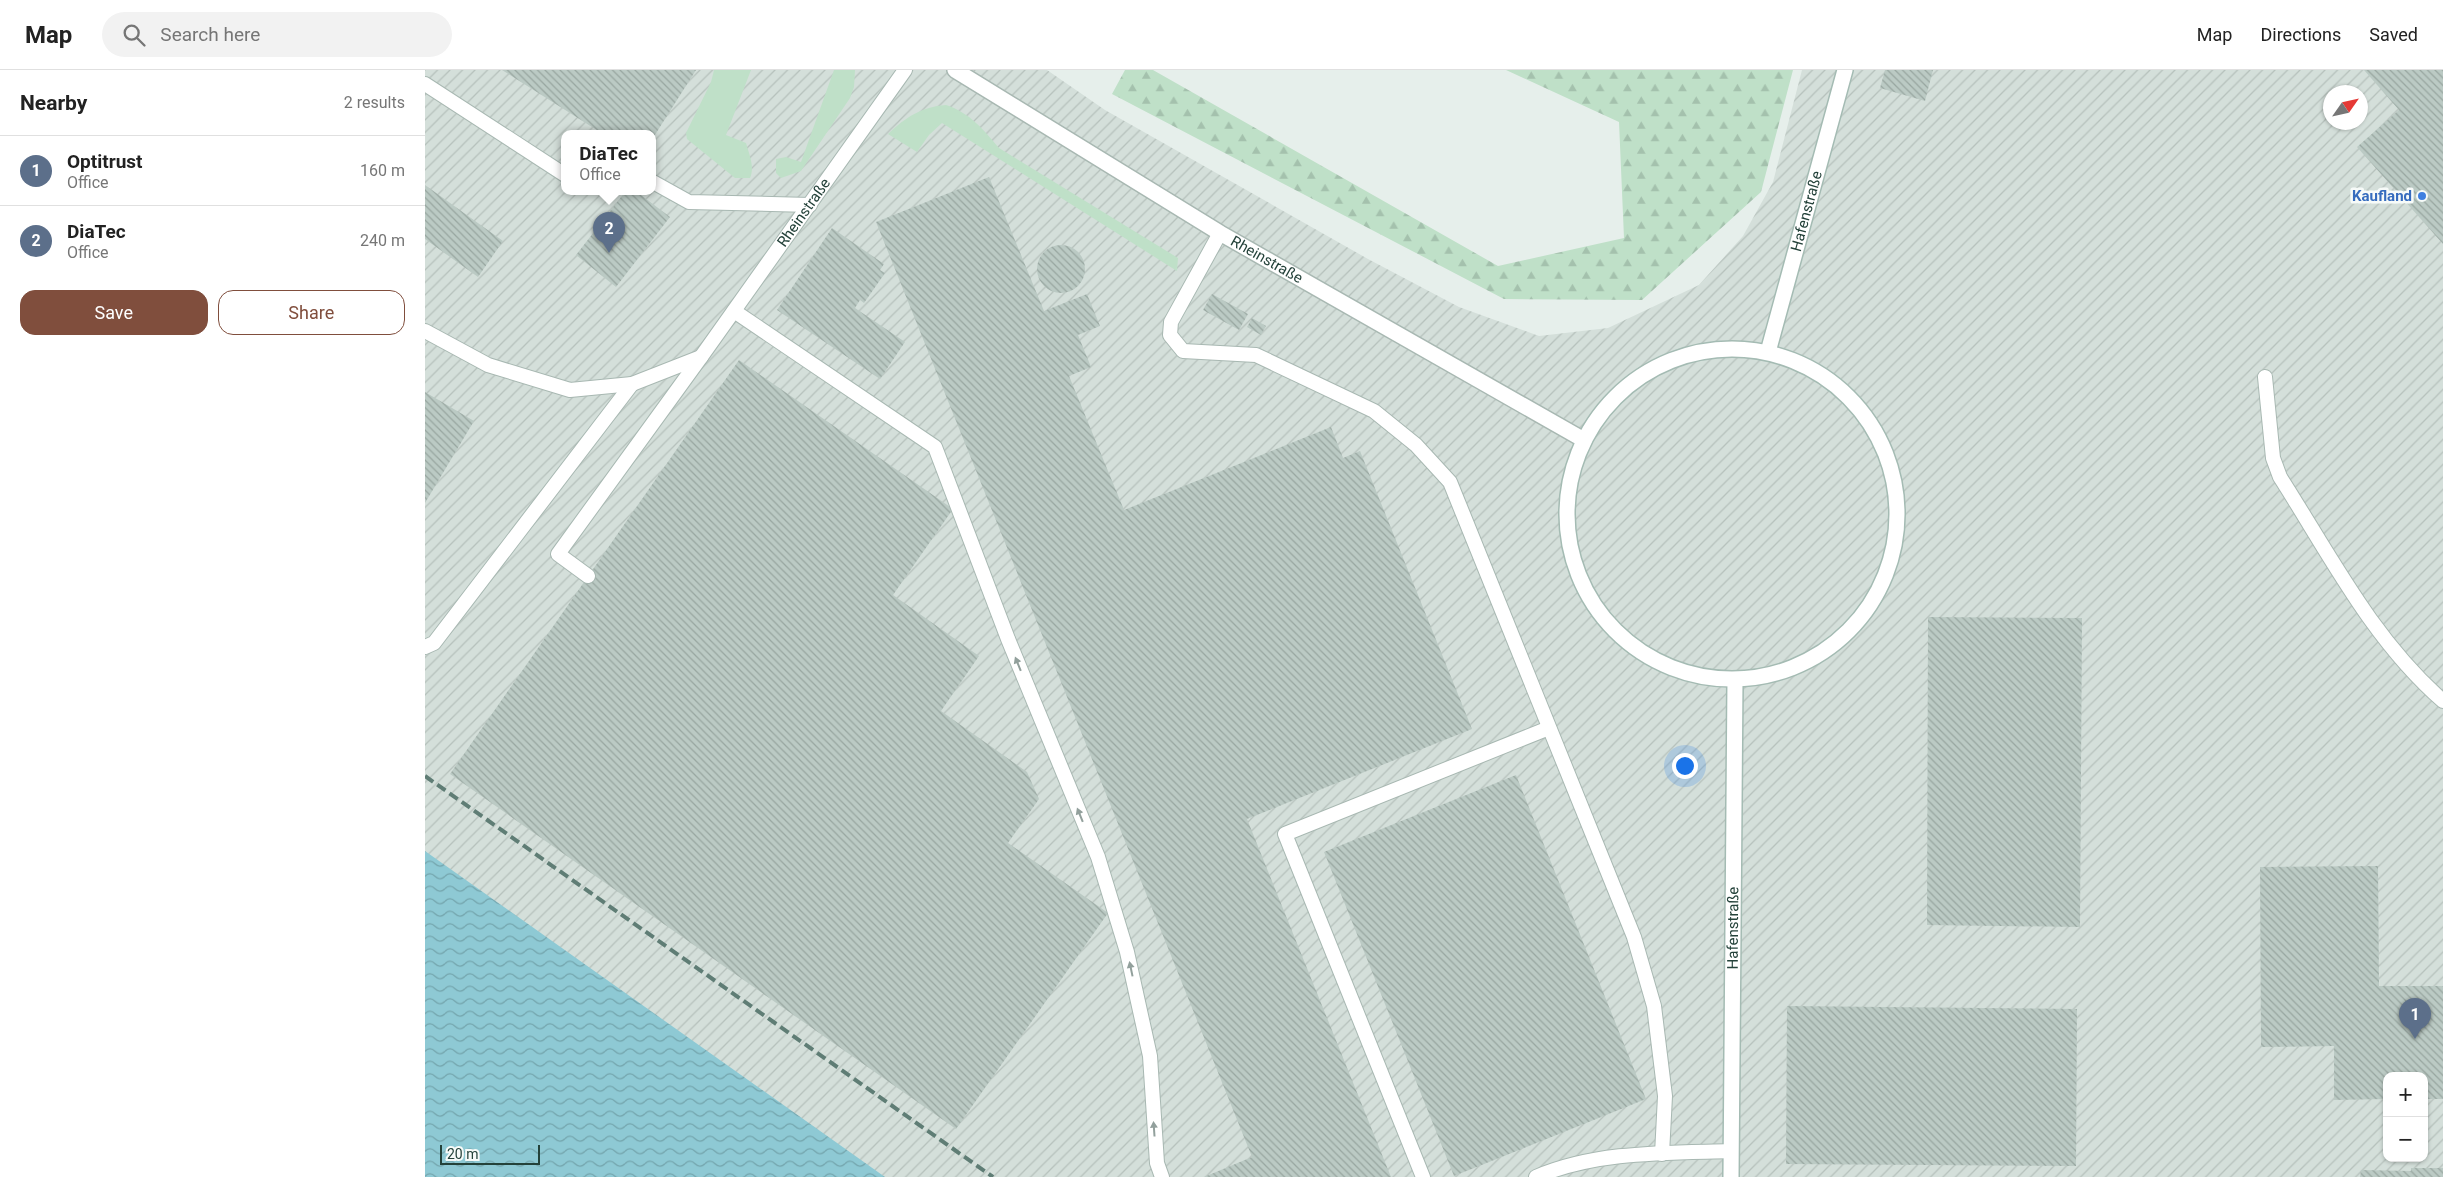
<!DOCTYPE html>
<html lang="en">
<head>
<meta charset="utf-8">
<style>
  body { margin:0; font-family:Roboto,sans-serif; background:#f2f2f2; color:#222 }
  .controls { position:absolute; right:15px; bottom:15px; display:grid; overflow:hidden; border-radius:10px; box-shadow:0 1px 4px #0004 }
  .controls button { width:45px; height:45px; display:grid; place-items:center; padding:0; border:0; border-bottom:1px solid #e0e0e0; background:#fff; color:#222; font:25px sans-serif }
  .compass { position:absolute; left:1898px; top:15px; width:45px; height:45px; border-radius:50%; background:#fff; box-shadow:0 1px 4px #0004; rotate:56deg }
  .scale { position:absolute; left:15px; bottom:12px; width:100px; box-sizing:border-box; padding-left:5px; border:2px solid #24423a; border-top:0; font-size:14px; line-height:18px; white-space:nowrap; color:#24423a; -webkit-text-stroke:4px #f7fbf9; paint-order:stroke }
  .you { position:absolute; left:1259px; top:695px; width:18px; height:18px; margin:-12px; border:4px solid #fff; border-radius:50%; background:#1a73e8; box-shadow:0 0 0 8px #1a73e833 }
  .badge { display:grid; place-items:center; width:32px; height:32px; border-radius:50%; background:#804e3d; color:#fff; font-size:16px; font-weight:700 }
  .pin { position:absolute; translate:-50% -41px; filter:drop-shadow(0 1px 2px #0008) }
  .pin::after { content:''; position:absolute; top:26px; width:18px; height:15px; background:inherit; clip-path:polygon(0 0,100% 0,50% 100%) }
  .popup { position:absolute; left:136px; top:60px; width:95px; height:65px; box-sizing:border-box; display:grid; place-content:center; border-radius:10px; background:#fff; filter:drop-shadow(0 1px 4px #0005); font-size:16px; white-space:nowrap; color:#767676 }
  .popup b { font-size:19px; color:#222 }
  .popup::after { content:''; position:absolute; left:50%; top:100%; margin-left:-10px; border:10px solid transparent; border-top-color:#fff }
  .list { margin:0; padding:0; list-style:none }
  h2 { display:flex; justify-content:space-between; align-items:center; height:65px; margin:0; padding:0 20px; font-size:21px }
  h2 small { font-size:16px; font-weight:400; color:#767676 }
  .list li { display:grid; grid-template-columns:32px 1fr auto; gap:15px; align-items:center; box-sizing:border-box; height:70px; padding:0 20px; border-top:1px solid #e0e0e0 }
  .list b { display:block; font-size:19px; white-space:nowrap }
  .list p { margin:0; font-size:16px; white-space:nowrap; color:#767676 }
  .list em { font-size:16px; font-style:normal; color:#767676 }
  .actions { display:flex; gap:10px; padding:15px 20px }
  .actions a { flex:1; padding:11px 0; border:1px solid #804e3d; border-radius:15px; text-align:center; font-size:18px; color:#804e3d }
  .actions .main { background:#804e3d; color:#fff }
  .icon { flex:none; width:28px; height:28px; fill:none; stroke:currentColor; stroke-width:2; stroke-linecap:round; stroke-linejoin:round }
  .map { position:relative; flex:none; width:2018px; height:1107px; overflow:hidden }
  header { display:flex; align-items:center; gap:30px; box-sizing:border-box; height:70px; padding:0 25px; background:#fff; border-bottom:1px solid #e0e0e0 }
  header strong { font-size:24px }
  nav { display:flex; gap:28px; margin-inline-start:auto; font-size:18px }
  .search { width:350px; height:45px; background:#f2f2f2; display:flex; align-items:center; gap:12px; box-sizing:border-box; padding:0 18px; border-radius:28px; color:#767676; font-size:19px }
  main { display:flex }
  aside { flex:1; background:#fff }
  .map>svg:first-child { display:block }
  .industrial { fill:url(#industrial-furrows); fill-rule:evenodd }
  .green { fill:#bfe0c8 }
  .forest { fill:url(#forest-firs) }
  .water { fill:url(#water-waves) }
  .building { fill:url(#building-back-hatch) }
  .lines { fill:none; stroke-linecap:round; stroke-linejoin:round }
  .lane-casing { stroke:#a8b8b2; stroke-width:16 }
  .street-casing { stroke:#a8b8b2; stroke-width:18 }
  .secondary-casing { stroke:#a4bbb3; stroke-width:18 }
  .lane { stroke:#fff; stroke-width:14 }
  .street { stroke:#fff; stroke-width:15 }
  .secondary { stroke:#fff; stroke-width:15 }
  .rail { stroke:#5f7d75; stroke-width:4; stroke-dasharray:10 5; stroke-linecap:butt }
  .oneway { fill:#92a09c }
  .shop-dot { fill:#3f7fe0; stroke:#f7fbf9; stroke-width:2 }
  .labels { text-anchor:middle; dominant-baseline:central; stroke-width:5; stroke-linejoin:round; paint-order:stroke }
  .shop-label { font-size:15px; font-weight:bold; fill:#366cbe; stroke:#f7fbf9; text-anchor:end }
  .street-label { font-size:15px; fill:#24423a; stroke:#f7fbf9 }
</style>
</head>
<body>
<header>
<strong>Map</strong>
<div class="search"><svg class="icon" aria-label="search" viewBox="0 0 24 24"><circle cx="10" cy="10" r="6"/><path d="M15 15l6 6"/></svg>Search here</div>
<nav><a>Map</a><a>Directions</a><a>Saved</a></nav>
</header>
<main>
<aside>
<h2>Nearby<small>2 results</small></h2>
<ul class="list">
<li><span class="badge" style="background:#5c6f8a">1</span><div><b>Optitrust</b><p>Office</p></div><em>160 m</em></li>
<li><span class="badge" style="background:#5c6f8a">2</span><div><b>DiaTec</b><p>Office</p></div><em>240 m</em></li>
</ul>
<div class="actions"><a class="main">Save</a><a>Share</a></div>
</aside>
<div class="map">
<svg width="2018" height="1107" viewBox="0 0 2018 1107">
  <defs>
    <pattern id="industrial-furrows" width="10" height="10" patternUnits="userSpaceOnUse" patternTransform="scale(1.25)"><rect width="10" height="10" fill="#d4dfda"/><path d="M-1 1l2-2M0 10L10 0M9 11l2-2" fill="none" stroke="#b6c1bc"/></pattern>
    <pattern id="forest-firs" width="22" height="20" patternUnits="userSpaceOnUse" patternTransform="scale(1.25)"><rect width="22" height="20" fill="#bfe0c8"/><path d="M5 1l3.5 6h-7zM16 11l3.5 6h-7z" fill="#a4c1ad"/></pattern>
    <pattern id="water-waves" width="16" height="10" patternUnits="userSpaceOnUse" patternTransform="scale(1.25)"><rect width="16" height="10" fill="#8ec9d4"/><path d="M0 5q4-4 8 0t8 0" fill="none" stroke="#74a5ad"/></pattern>
    <pattern id="building-back-hatch" width="6" height="6" patternUnits="userSpaceOnUse" patternTransform="scale(1.25)"><rect width="6" height="6" fill="#bbcac4"/><path d="M-1 5l2 2M0 0l6 6M5-1l2 2" fill="none" stroke="#98a6a0"/></pattern>
  </defs>
  <rect width="100%" height="100%" fill="#e6efeb"/>
  <path class="industrial" d="M0,0H622L680,40L943,189L1034,237L1114,266L1183,258L1274,215L1318,166L1348,112L1377,0H2018V1107H0ZM1906,22H1936V52H1906ZM140,64H228V122H140ZM1962,1006H1999V1088H1962Z"/>
  <path class="green" d="M289,0H326L301,65L321,73C324,84 330,97 325,108H310L262,69L261,63L286,12Z
    M409,0H430L429,17L425,28L376,101L356,108L351,103V89L361,87L376,92Z
    M521,35C545,43 558,59 574,78L753,188L752,201L517,53L504,65L492,82L463,64C481,47 496,37 521,35Z"/>
  <path class="forest" d="M700,0H728L1073,196L1199,168L1194,52L1081,0H1368L1336,122L1217,230L1079,229L687,24Z"/>
  <path class="water" d="M0,781L460,1107H0Z"/>
  <path class="building" d="M77,0H271L228,68V64H178Z
    M1460,0H1508L1500,31L1455,18Z
    M1939,0H2018V174L1932,77L1974,40Z
    M564,107L619,241L662,224L675,256L653,265L666,297L644,306L699,440L906,357L918,388L935,381L1047,659L822,749L966,1107H779L827,1087L451,152Z
    M0,115L78,171L53,207L0,169Z
    M200,122H212L245,147L191,217L151,185Z
    M407,158L459,194L455,200L460,203L439,233L435,230L430,238L480,272L455,309L352,240Z
    M612 199a24 24 0 1 1 48 0a24 24 0 1 1-48 0Z
    M787,224L823,244L814,260L778,240Z
    M827,248L841,256L836,265L822,257Z
    M314,290L528,439L468,525L554,586L516,641L602,702L614,729L583,773L683,843L531,1059L25,704Z
    M0,322L49,351L0,433Z
    M1503,547L1657,548L1655,857L1502,855Z
    M1091,705L1221,1029L1029,1106L899,782Z
    M1953,796L1954,916H2018V1029H1999V1006H1962V1029L1909,1030V976L1836,977L1835,797Z
    M1362,936L1652,939L1651,1096L1361,1094Z
    M1986,1098H2018V1107H1935L1936,1100L1986,1101Z"/>
  <g class="lines">
    <defs>
      <g id="lane">
        <path d="M0,14L140,105"/>
        <path d="M228,112L264,132L385,135"/>
        <path d="M795,163L746,252L745,265L758,281L831,285L949,341L991,375L1025,412L1209,867L1229,936L1240,1026L1237,1084"/>
        <path d="M309,241L510,377L583,569L673,787L702,882L725,986L732,1093L737,1107"/>
        <path d="M0,261L63,295L145,320L207,314L276,287"/>
        <path d="M1840,307L1848,388L1855,407C1905,485 1947,569 2018,631"/>
        <path id="s1" d="M163,506L133,484L276,287L480,0"/>
        <path d="M0,577L9,573L207,314"/>
        <path d="M998,1107L860,764L1124,658"/>
        <path d="M1111,1107C1171,1081 1242,1083 1306,1081"/>
      </g>
      <g id="street">
        <path id="s2" d="M530,0L795,163L1159,370"/>
      </g>
      <g id="secondary">
        <circle cx="1307" cy="444" r="165"/>
        <path id="s3" d="M1343,282L1420,0"/>
        <path id="s4" d="M1306,1107L1310,610"/>
      </g>
    </defs>
    <use href="#lane" class="lane-casing"/>
    <use href="#street" class="street-casing"/>
    <use href="#secondary" class="secondary-casing"/>
    <use href="#lane" class="lane"/>
    <use href="#street" class="street"/>
    <use href="#secondary" class="secondary"/>
    <path class="rail" d="M0,706L568,1107"/>
  </g>
  <defs><path id="oneway-solid" d="M-6-.8H1V-3.2L6.5 0L1 3.2V.8H-6Z" transform="scale(1.25)"/></defs>
  <g class="oneway">
    <use href="#oneway-solid" transform="translate(593 594) rotate(-112)"/>
    <use href="#oneway-solid" transform="translate(655 745) rotate(-112)"/>
    <use href="#oneway-solid" transform="translate(706 899) rotate(-102)"/>
    <use href="#oneway-solid" transform="translate(729 1059) rotate(-94)"/>
  </g>
  <circle class="shop-dot" cx="1997" cy="126" r="5"/>
  <g class="labels">
    <g class="shop-label">
      <text x="1987" y="126">Kaufland</text>
    </g>
    <g class="street-label">
      <text stroke="none"><textPath href="#s3" startOffset="146">Hafenstraße</textPath></text>
      <text stroke="none"><textPath href="#s1" startOffset="458">Rheinstraße</textPath></text>
      <text stroke="none"><textPath href="#s2" startOffset="365">Rheinstraße</textPath></text>
      <text stroke="none"><textPath href="#s4" startOffset="249">Hafenstraße</textPath></text>
    </g>
  </g>
</svg>
<div class="controls">
<button>+</button>
<button>−</button>
</div>
<svg class="compass" viewBox="-18 -18 36 36"><path d="M0-13l5 13h-10z" fill="#e53935"/><path d="M0 13l5-13h-10z" fill="#767676"/></svg>
<div class="scale">20 m</div>
<div class="you"></div>
<div class="pin badge" style="left:1990px;top:969px;background:#5c6f8a">1</div>
<div class="pin badge" style="left:184px;top:183px;background:#5c6f8a">2</div>
<div class="popup"><b>DiaTec</b>Office</div>
</div>
</main>
</body>
</html>
